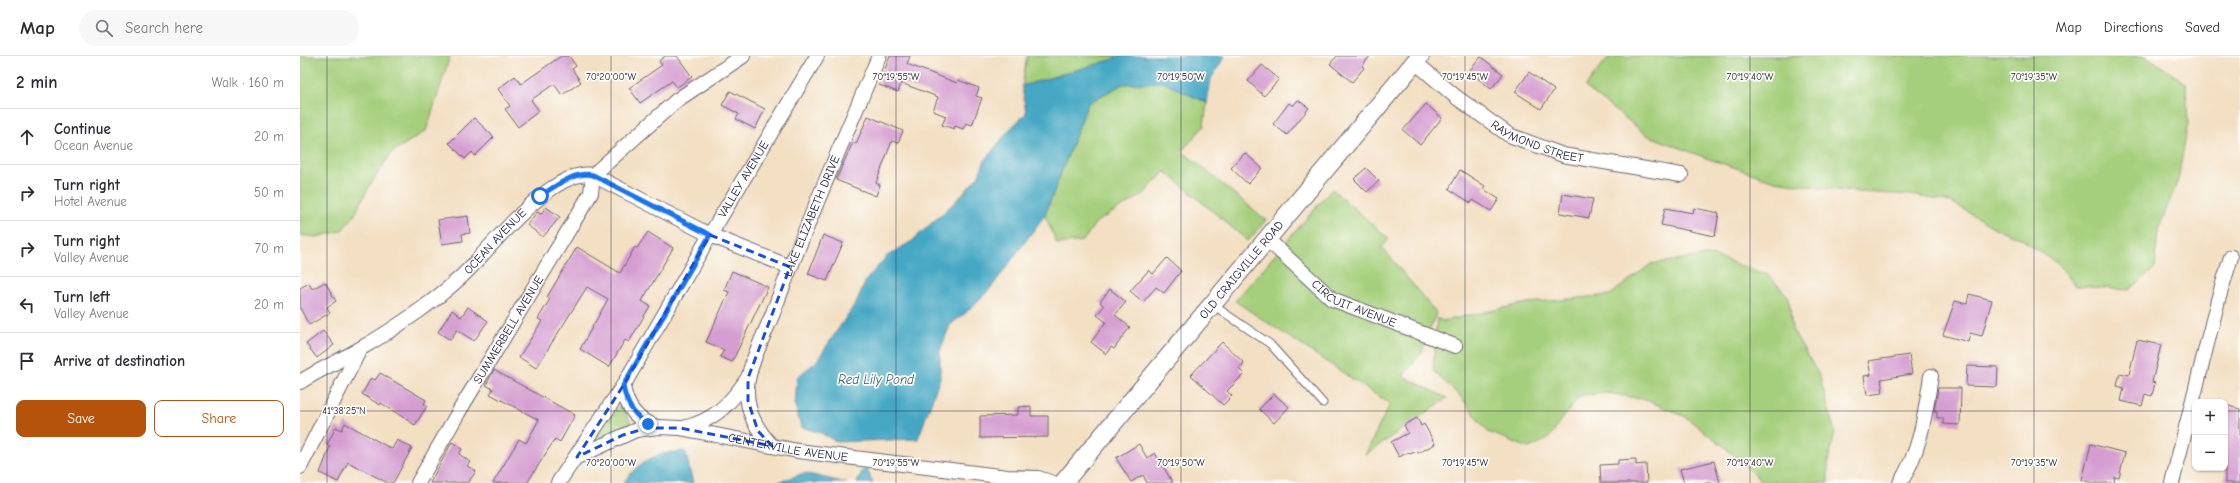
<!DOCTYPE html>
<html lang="en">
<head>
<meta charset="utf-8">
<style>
  body { margin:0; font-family:"Comic Neue",sans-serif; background:#f7f7f7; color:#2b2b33 }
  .controls { position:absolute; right:12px; bottom:12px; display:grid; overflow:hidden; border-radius:8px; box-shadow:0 1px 3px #0004 }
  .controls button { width:36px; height:36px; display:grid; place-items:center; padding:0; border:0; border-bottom:1px solid #e1e1e2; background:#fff; color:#2b2b33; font:20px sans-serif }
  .stop { position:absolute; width:12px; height:12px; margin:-9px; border:3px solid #1a73e8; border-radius:50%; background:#fff }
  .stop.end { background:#1a73e8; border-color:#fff; box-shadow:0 1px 4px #0008 }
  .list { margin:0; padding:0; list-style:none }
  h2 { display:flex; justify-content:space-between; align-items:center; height:52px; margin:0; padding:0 16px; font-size:17px }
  h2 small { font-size:13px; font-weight:400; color:#7c7c81 }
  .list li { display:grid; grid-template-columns:26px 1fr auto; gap:12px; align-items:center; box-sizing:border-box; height:56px; padding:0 16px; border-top:1px solid #e1e1e2 }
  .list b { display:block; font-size:15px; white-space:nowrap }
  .list p { margin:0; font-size:13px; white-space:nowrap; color:#7c7c81 }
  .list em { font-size:13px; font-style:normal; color:#7c7c81 }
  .actions { display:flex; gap:8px; padding:12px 16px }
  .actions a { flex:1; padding:9px 0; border:1px solid #b45309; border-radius:8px; text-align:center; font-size:14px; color:#b45309 }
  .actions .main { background:#b45309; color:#fff }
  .icon { flex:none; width:22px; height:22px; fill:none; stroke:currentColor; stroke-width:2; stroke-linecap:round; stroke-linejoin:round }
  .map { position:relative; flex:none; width:1940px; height:427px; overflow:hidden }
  header { display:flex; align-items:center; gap:24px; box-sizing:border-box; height:56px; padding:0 20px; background:#fff; border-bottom:1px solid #e1e1e2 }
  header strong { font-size:19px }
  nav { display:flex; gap:22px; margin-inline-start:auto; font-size:14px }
  .search { width:280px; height:36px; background:#f7f7f7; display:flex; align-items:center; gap:10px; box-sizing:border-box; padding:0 14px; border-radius:22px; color:#7c7c81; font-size:15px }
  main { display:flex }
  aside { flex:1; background:#fff }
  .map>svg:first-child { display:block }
  .green { fill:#a5cf7b; stroke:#64785b }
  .water { fill:#44a7c4; stroke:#336480 }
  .building { fill:#d59ed1 }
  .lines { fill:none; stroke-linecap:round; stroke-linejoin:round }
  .service-casing { stroke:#6b646a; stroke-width:9 }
  .minor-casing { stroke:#6b646a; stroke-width:16 }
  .tertiary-casing { stroke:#6b646a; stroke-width:20 }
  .service { stroke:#fff; stroke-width:7 }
  .minor { stroke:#fff; stroke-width:14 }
  .tertiary { stroke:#fff; stroke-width:18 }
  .route { stroke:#1a73e8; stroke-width:5 }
  .marked { fill:none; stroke:#1d4ed8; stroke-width:3; stroke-dasharray:8 5; stroke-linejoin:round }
  .ticks { fill:none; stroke:#22223b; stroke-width:1; stroke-opacity:0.45 }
  .labels { text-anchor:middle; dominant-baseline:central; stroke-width:3.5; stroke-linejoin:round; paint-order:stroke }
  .street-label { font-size:12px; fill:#22223b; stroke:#fdfcf7 }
  .water-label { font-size:13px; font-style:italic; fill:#315e79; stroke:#fdfcf7 }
  .ticks-label { font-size:10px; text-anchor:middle; fill:#22223b; stroke:#fdfcf7; stroke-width:3.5; stroke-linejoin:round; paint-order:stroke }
</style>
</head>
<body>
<header>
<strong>Map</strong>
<div class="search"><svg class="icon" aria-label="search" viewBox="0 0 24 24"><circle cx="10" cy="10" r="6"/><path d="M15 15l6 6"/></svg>Search here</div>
<nav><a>Map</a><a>Directions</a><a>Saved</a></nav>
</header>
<main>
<aside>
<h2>2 min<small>Walk · 160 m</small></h2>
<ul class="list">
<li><svg class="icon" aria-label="ahead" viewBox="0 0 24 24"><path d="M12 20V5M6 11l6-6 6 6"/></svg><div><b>Continue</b><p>Ocean Avenue</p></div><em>20 m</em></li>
<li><svg class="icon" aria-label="right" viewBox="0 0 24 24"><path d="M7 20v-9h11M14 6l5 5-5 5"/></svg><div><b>Turn right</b><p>Hotel Avenue</p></div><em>50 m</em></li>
<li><svg class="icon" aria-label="right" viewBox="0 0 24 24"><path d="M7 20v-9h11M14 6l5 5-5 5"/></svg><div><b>Turn right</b><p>Valley Avenue</p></div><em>70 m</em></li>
<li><svg class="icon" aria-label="left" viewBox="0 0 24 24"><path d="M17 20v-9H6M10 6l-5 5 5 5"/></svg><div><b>Turn left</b><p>Valley Avenue</p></div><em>20 m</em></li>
<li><svg class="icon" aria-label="arrive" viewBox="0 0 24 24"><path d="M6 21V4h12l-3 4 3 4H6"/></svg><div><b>Arrive at destination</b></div></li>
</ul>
<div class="actions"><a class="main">Save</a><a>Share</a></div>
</aside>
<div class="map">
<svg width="1940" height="427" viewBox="0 0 1940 427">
  <rect width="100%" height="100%" fill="#fdfcf7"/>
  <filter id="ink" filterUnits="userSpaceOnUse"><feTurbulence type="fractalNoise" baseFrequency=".025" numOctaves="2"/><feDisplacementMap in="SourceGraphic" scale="8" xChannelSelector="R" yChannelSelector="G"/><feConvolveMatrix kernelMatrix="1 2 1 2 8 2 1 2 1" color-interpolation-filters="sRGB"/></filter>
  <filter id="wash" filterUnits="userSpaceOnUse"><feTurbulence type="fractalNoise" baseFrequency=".012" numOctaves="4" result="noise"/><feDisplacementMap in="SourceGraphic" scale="16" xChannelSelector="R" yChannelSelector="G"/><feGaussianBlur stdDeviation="0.9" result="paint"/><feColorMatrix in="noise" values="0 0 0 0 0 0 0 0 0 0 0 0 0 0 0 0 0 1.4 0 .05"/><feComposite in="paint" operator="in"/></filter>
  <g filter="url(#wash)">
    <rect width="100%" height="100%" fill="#f3dfc2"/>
    <path class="green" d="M0,0H150L126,75L92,96L70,129L54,160L41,175L16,181L0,179Z
      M727,0H816L814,3L722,30Z
      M1313,0H1846L1886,27L1888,67L1878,124L1858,174L1855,212L1829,234L1776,230L1757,207L1720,182L1695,172L1651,146L1610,139L1544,135L1475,125L1406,102L1347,79L1285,31L1307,3Z
      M863,26L907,47L904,70L882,95L966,164L948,185L865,115L843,139L796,166L783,185L757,188L745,159L788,47L823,28Z
      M1032,133L1089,183L1082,191L1136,257L1121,298L1103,320L1147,342L1065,399L1090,348L935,245Z
      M1411,199L1468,219L1489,241L1492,273L1520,321L1535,377L1528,406V427H1464L1421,388L1384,360L1346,344L1309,337L1280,339L1248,383L1229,392L1188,376L1161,341L1133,315L1137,262L1143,265L1228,247L1310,239L1351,208Z
      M319,350L322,351L331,367L300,382L298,378Z"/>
    <path class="water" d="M816,0H925L911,23L907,47L863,26L823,28L788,47L745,159L691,232L667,256L650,269L640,295V322L618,383L537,386L521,377L501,371L495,350L497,321L516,306L555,248L567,223L587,200L612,185L655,146L678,121L685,104L709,74L726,57L722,30L814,3Z
      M385,395L393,427H323C341,403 356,397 385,395Z
      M567,413L573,427H557L562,415Z
      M504,417L547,427H476Z"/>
    <g id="blocks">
      <path class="building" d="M261,0H269L276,10L272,13L281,26L262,39L254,28L231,44L239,55L218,71L205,53L210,50L198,33L215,20L221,28Z
        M365,0H377L392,21L377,31L372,25L340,47L329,32L362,9L359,5Z
        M590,0H610L607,8L657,27L658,24L679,32L676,40L682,42L672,69L666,67L663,73L655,70L654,73L642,69L646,60L633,55L638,41L601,27L598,36L579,29Z
        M1037,0H1070L1062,10L1064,12L1052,26L1030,8Z
        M1181,1L1203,18L1191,33L1169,15Z
        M962,9L979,23L964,40L948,25Z
        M1229,16L1254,34L1241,53L1215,36Z
        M430,35L465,53L455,73L436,63L439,58L422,49Z
        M998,44L1009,52L987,79L973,68L989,47L993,50Z
        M1126,48L1142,62L1120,89L1103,74Z
        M568,60L603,75L598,87L592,85L576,127L580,129L576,140L536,124L553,86L556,88Z
        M174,62L194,81L175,100L172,96L165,103L149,87Z
        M945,97L962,112L948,128L931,112Z
        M1066,112L1079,125L1067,136L1054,123Z
        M1160,114L1185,130L1183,133L1199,143L1191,155L1173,144L1171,147L1149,133Z
        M1263,138L1293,143L1289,162L1260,157Z
        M246,151L260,161L243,181L227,169L237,156L241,158Z
        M1365,152L1393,157L1394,152L1419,157L1415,180L1361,169Z
        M168,160L170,177L162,178L163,185L142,188L138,164Z
        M348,176L373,192L342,245L350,250L329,286L325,284L309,311L280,293L308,243L287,231L236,312L219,301L242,265L238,263L250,243L247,241L277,191L320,217L335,191L337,192Z
        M523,179L543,187L527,225L508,218Z
        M867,202L881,215L864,237L856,231L843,246L830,235L849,214L853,218Z
        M432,215L468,231L432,306L420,301L424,294L406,286L429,236L424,234Z
        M25,226L36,245L27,251L30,257L9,269L0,252V232L9,227L12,233Z
        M810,233L826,246L815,259L830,271L814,293L811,291L806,298L791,286L806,266L797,259L804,250L800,246Z
        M1669,238L1692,244L1682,280L1670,277L1668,286L1643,279L1655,245L1667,248Z
        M168,251L188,265L174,285L157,274L150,284L138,276L152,254L161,261Z
        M23,275L34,289L17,302L6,288Z
        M1837,284L1861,289L1852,326L1855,327L1852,340L1845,338L1842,350L1821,345L1824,332L1817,330L1820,317L1829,319Z
        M922,286L944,307L939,313L944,318L927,335L932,340L923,349L891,319Z
        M1609,299L1612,318L1581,323L1583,337L1567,339L1564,320L1571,319L1568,305Z
        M1667,310L1698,311L1697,331L1666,330Z
        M194,314L275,359L260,386L255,383L227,427H193L219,383L226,387L239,364L190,338L193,333L186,329Z
        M80,317L126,344L124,348L127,350L115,369L81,347L80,349L62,338L71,322L75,324Z
        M1638,332H1661L1660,369L1643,368V362H1637V355H1634Z
        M974,338L989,351L974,367L959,353Z
        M1925,349L1940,353V427H1925Z
        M731,350V360H748V381L680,382V360L718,359V351Z
        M1117,362L1121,370L1124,368L1135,388L1118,397L1117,395L1110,398L1109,396L1099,401L1091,386L1108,377L1104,369Z
        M45,367L92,393L97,384L112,392L93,427H88L48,406L38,426L20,417L30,391L27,389L36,371L42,374Z
        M152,386L162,393L159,398L170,406L167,410L176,415L168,427H130Z
        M839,388L847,402L855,397L873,427H847L843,419L831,426L816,402Z
        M1791,388L1825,397L1819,422L1815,421L1814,427H1794L1782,424Z
        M1336,403V409L1346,408L1347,427H1301L1300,409L1318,408V404Z
        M1414,405L1420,427H1384L1380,413Z"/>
    </g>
  </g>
  <g filter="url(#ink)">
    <use href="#blocks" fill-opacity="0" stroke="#6b646a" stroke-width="1"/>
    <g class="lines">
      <defs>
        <path id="service" d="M913,249L970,288L1023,347"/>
        <g id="minor">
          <path id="s1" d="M1115,6L1156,41L1209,79L1263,99L1381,119"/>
          <path d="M293,119L377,44L443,0"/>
          <path id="s2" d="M967,183L1032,243L1155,290"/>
          <path id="s3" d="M0,326C19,314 39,305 58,294C95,273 145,239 173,209C197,183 256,111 293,119L410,179L490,211"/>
          <path d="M323,330C326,351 337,365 357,371"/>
          <path d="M383,372C414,365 430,348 448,322"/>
          <path id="s4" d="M472,390C456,373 446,355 447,331C448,311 465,277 473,257C505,170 543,85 579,0"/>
          <path id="s5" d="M277,401L336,374L358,371L380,372L498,395L707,421L738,422L753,427"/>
          <path d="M0,411L60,293"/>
          <path id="s6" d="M118,427L158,357L291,137L293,119"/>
          <path id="s7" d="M258,427L323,330L410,179L517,0"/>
          <path d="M1600,427C1621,394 1625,358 1631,320"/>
          <path d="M1872,427L1918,244L1931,201"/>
        </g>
        <g id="tertiary">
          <path id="s8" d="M763,427L1120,0"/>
        </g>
      </defs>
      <use href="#service" class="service-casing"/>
      <use href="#minor" class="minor-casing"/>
      <use href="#tertiary" class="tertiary-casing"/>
      <use href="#service" class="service"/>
      <use href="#minor" class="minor"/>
      <use href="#tertiary" class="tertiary"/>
    </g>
  </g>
  <g class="lines" filter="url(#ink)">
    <path class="route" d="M240,140C256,130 274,115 293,119L410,179L323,330C326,347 333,359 348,368"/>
  </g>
  <path class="marked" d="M410,179L490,211L448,322V345L458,375L472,390L380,372H347L323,379L277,401L323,330Z"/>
  <path class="ticks" d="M27,0V427M311,0V427M596,0V427M881,0V427M1165,0V427M1450,0V427M1734,0V427M0,355H1895M1925,355H1940"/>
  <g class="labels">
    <g class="street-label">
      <text stroke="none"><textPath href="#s1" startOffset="148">RAYMOND STREET</textPath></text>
      <text stroke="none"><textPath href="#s7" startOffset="356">VALLEY AVENUE</textPath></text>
      <text stroke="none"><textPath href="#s4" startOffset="249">LAKE ELIZABETH DRIVE</textPath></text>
      <text stroke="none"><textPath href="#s3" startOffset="242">OCEAN AVENUE</textPath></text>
      <text stroke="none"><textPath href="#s8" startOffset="278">OLD CRAIGVILLE ROAD</textPath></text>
      <text stroke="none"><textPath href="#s2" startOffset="110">CIRCUIT AVENUE</textPath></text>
      <text stroke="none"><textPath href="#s6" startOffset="178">SUMMERBELL AVENUE</textPath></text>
      <text stroke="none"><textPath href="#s5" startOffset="219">CENTERVILLE AVENUE</textPath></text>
    </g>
    <g class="water-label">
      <text x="576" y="323">Red Lily Pond</text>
    </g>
  </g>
  <g class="ticks-label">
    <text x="311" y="24">70°20'00"W</text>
    <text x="596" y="24">70°19'55"W</text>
    <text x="881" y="24">70°19'50"W</text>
    <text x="1165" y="24">70°19'45"W</text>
    <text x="1450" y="24">70°19'40"W</text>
    <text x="1734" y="24">70°19'35"W</text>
    <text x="44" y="358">41°38'25"N</text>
    <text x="311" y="410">70°20'00"W</text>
    <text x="596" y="410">70°19'55"W</text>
    <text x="881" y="410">70°19'50"W</text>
    <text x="1165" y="410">70°19'45"W</text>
    <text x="1450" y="410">70°19'40"W</text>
    <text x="1734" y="410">70°19'35"W</text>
  </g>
</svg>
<div class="controls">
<button>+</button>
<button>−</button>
</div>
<div class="stop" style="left:240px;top:140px"></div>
<div class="stop end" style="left:348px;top:368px"></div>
</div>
</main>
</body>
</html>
